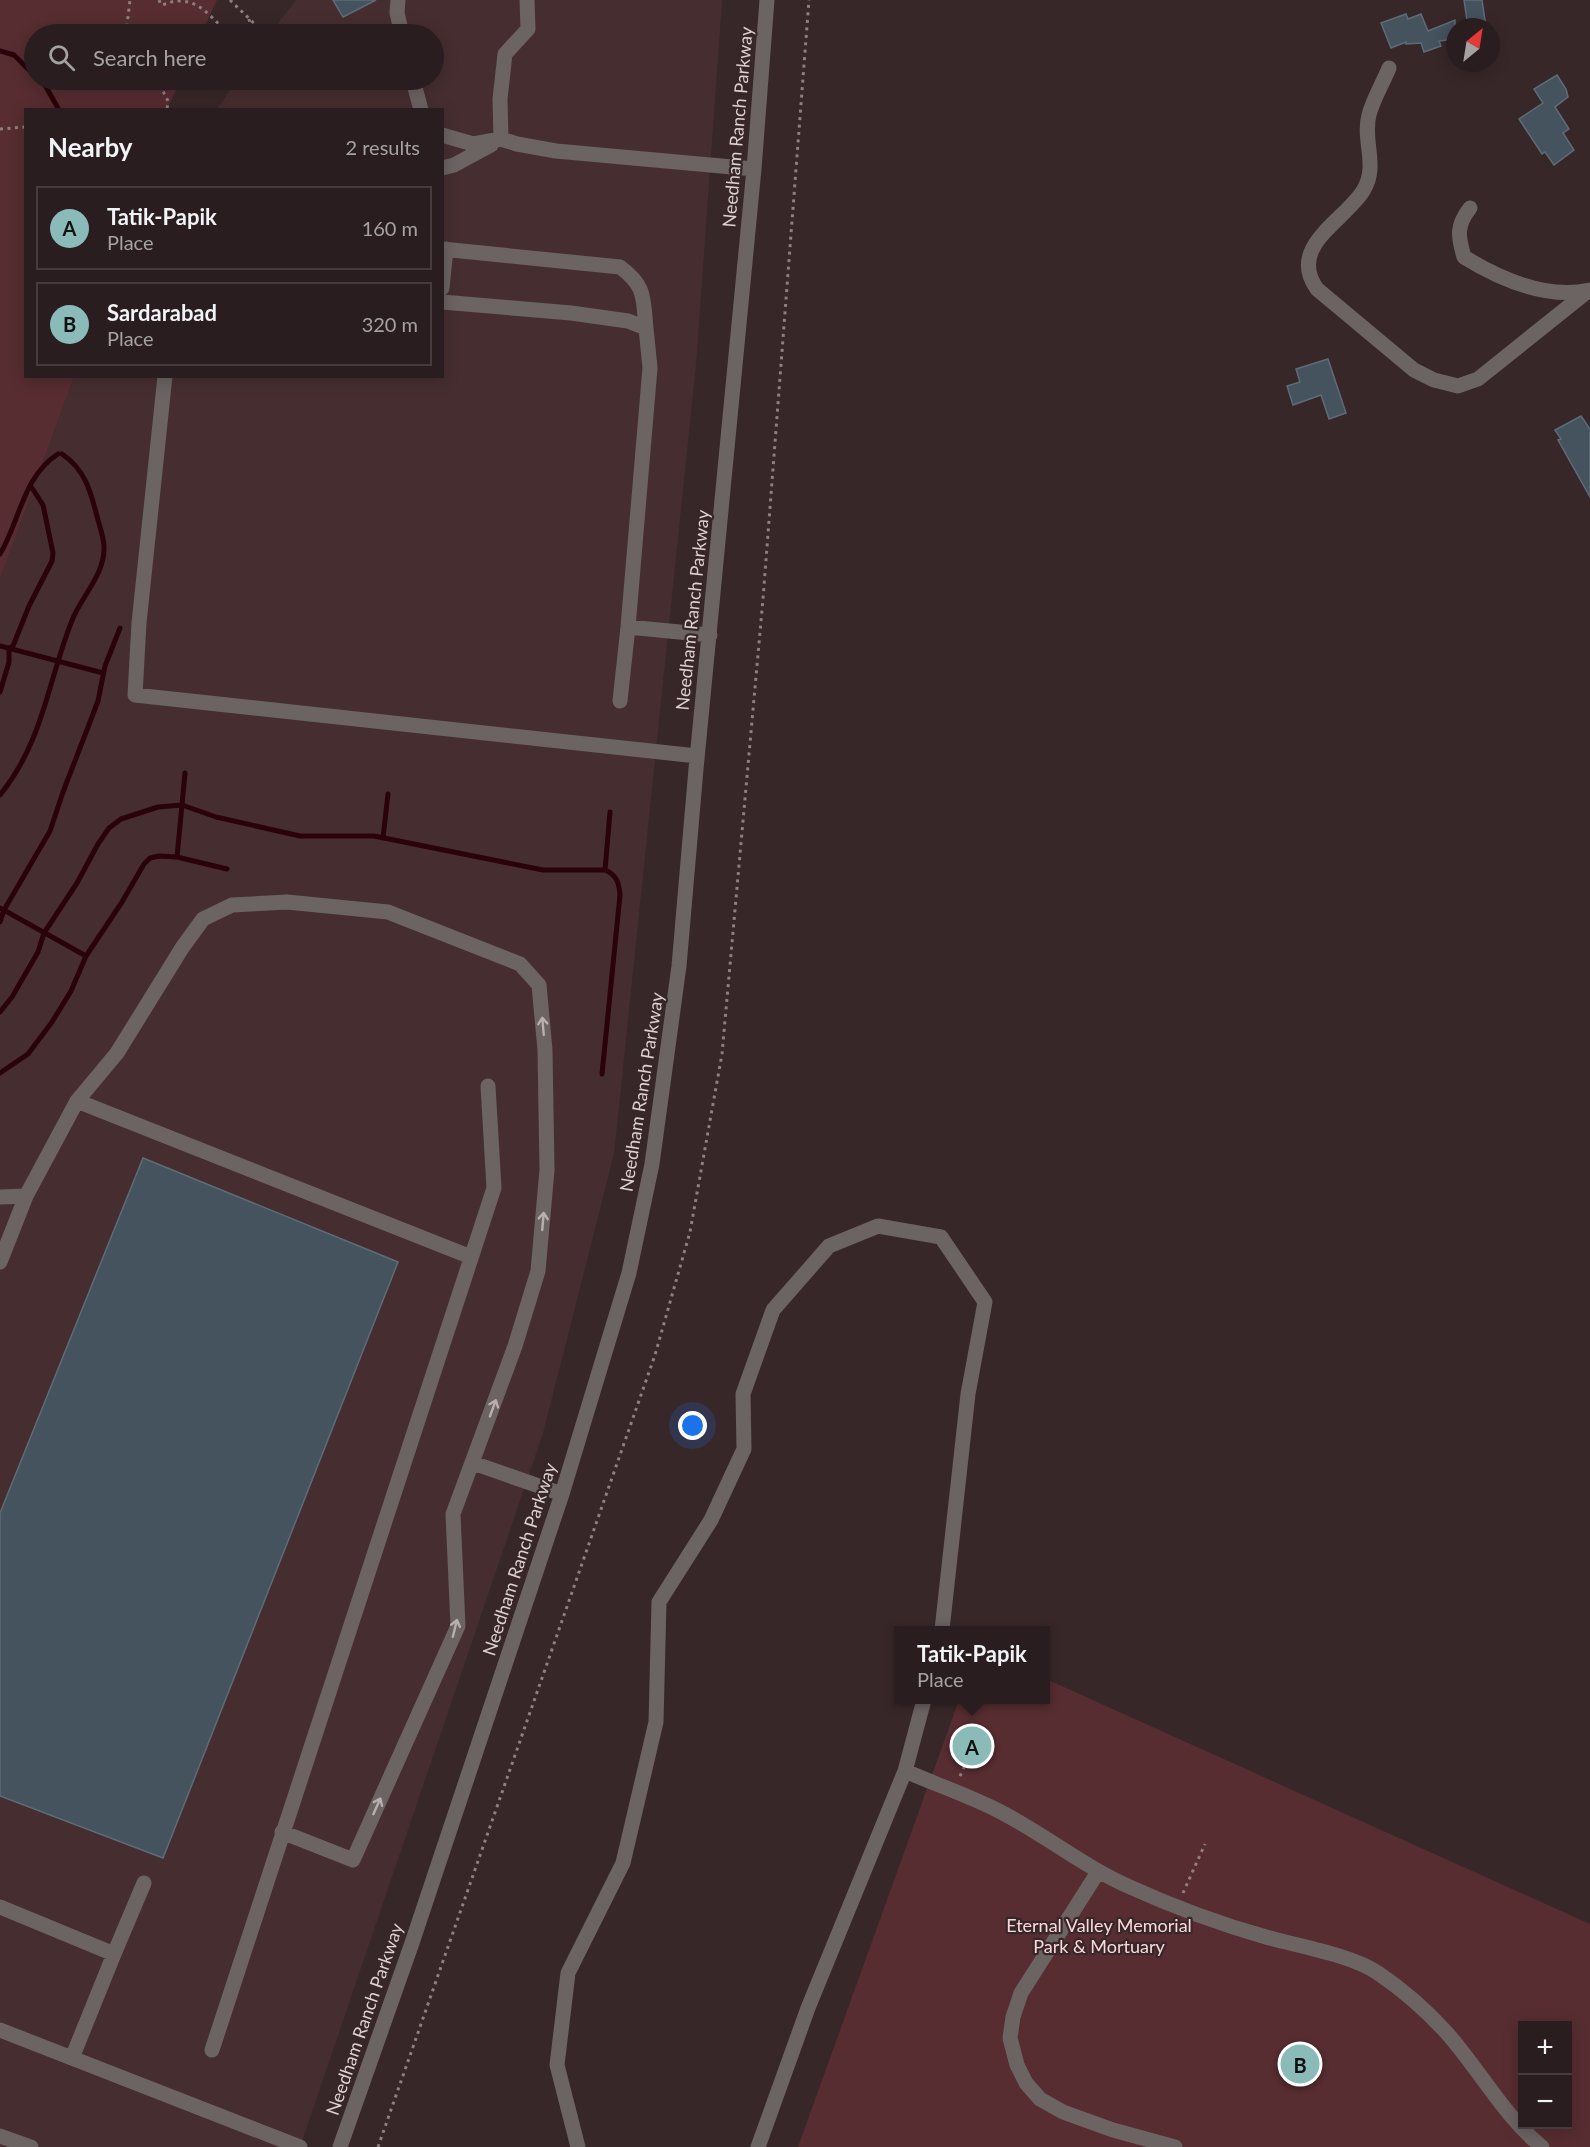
<!DOCTYPE html>
<html lang="en">
<head>
<meta charset="utf-8">
<style>
  body { margin:0; font-family:Lato,sans-serif; background:#322628; color:#f1f3f6 }
  .controls { position:absolute; right:18px; bottom:18px; display:grid; overflow:hidden; border-radius:0px; box-shadow:0 3px 15px #0003 }
  .controls button { width:54px; height:54px; display:grid; place-items:center; padding:0; border:0; border-bottom:2px solid #463b3d; background:#2a1d1f; color:#f1f3f6; font:30px sans-serif }
  .compass { position:absolute; left:1446px; top:18px; width:54px; height:54px; border-radius:50%; background:#2a1d1f; box-shadow:0 3px 15px #0003; rotate:30deg }
  .you { position:absolute; left:693px; top:1426px; width:21px; height:21px; margin:-15px; border:4px solid #fff; border-radius:50%; background:#1a73e8; box-shadow:0 0 0 9px #1a73e833 }
  .badge { display:grid; place-items:center; width:39px; height:39px; border-radius:50%; background:#8bbbb9; color:#111; font-size:20px; font-weight:700 }
  .pin { position:absolute; translate:-50% -50%; border:3px solid #fff; box-shadow:0 2px 6px #0006 }
  .popup { position:absolute; left:894px; top:1626px; width:156px; height:78px; box-sizing:border-box; display:grid; place-content:center; border-radius:0px; background:#2a1d1f; filter:drop-shadow(0 2px 4px #0005); font-size:20px; white-space:nowrap; color:#a5a2a4 }
  .popup b { font-size:22px; color:#f1f3f6 }
  .popup::after { content:''; position:absolute; left:50%; top:100%; margin-left:-12px; border:12px solid transparent; border-top-color:#2a1d1f }
  .list { margin:0; padding:0; list-style:none }
  h2 { display:flex; justify-content:space-between; align-items:center; height:78px; margin:0; padding:0 24px; font-size:26px }
  h2 small { font-size:20px; font-weight:400; color:#a5a2a4 }
  .list li { display:grid; grid-template-columns:39px 1fr auto; gap:18px; align-items:center; box-sizing:border-box; height:84px; margin:0 12px 12px; padding:0 12px; border:2px solid #463b3d; border-radius:0px }
  .list b { display:block; font-size:22px; white-space:nowrap }
  .list p { margin:0; font-size:20px; white-space:nowrap; color:#a5a2a4 }
  .list em { font-size:20px; font-style:normal; color:#a5a2a4 }
  .icon { flex:none; width:33px; height:33px; fill:none; stroke:currentColor; stroke-width:2; stroke-linecap:round; stroke-linejoin:round }
  .map { position:relative; flex:none; width:1590px; height:2147px; overflow:hidden }
  .search { position:absolute; background:#2a1d1f; box-shadow:0 3px 15px #0003; left:24px; top:24px; width:420px; height:66px; display:flex; align-items:center; gap:15px; box-sizing:border-box; padding:0 21px; border-radius:33px; color:#a5a2a4; font-size:22px }
  .panel { position:absolute; background:#2a1d1f; box-shadow:0 3px 15px #0003; left:24px; top:108px; width:420px; height:270px; border-radius:0px }
  .map>svg:first-child { display:block }
  .built { fill:#462e30 }
  .green { fill:#572d31; fill-rule:evenodd }
  .lines { fill:none; stroke-linecap:round; stroke-linejoin:round }
  .stream { stroke:#2a020a; stroke-width:5 }
  .building { fill:#45535e; stroke:#5d6c77; stroke-width:1.5 }
  .path { stroke:#8e7f81; stroke-width:3; stroke-dasharray:3 4.5; stroke-linecap:butt }
  .minor { stroke:#6c6363; stroke-width:15 }
  .oneway { stroke:#baafb0 }
  .labels { text-anchor:middle; dominant-baseline:central; stroke-width:4.5; stroke-linejoin:round; paint-order:stroke }
  .street-label { font-size:18px; fill:#dcd0d1; stroke:#382729 }
  .park-label { font-size:18px; fill:#fbd8da; stroke:#382729 }
</style>
</head>
<body>
<div class="map">
<svg width="1590" height="2147" viewBox="0 0 1590 2147">
  <rect width="100%" height="100%" fill="#382729"/>
  <path class="built" d="M296,0H722L696,364L614,1154L543,1433L300,2147H0V579L74,377L442,376V110L217,109L237,80H434V34H270Z"/>
  <path class="green" d="M0,0H217L201,34H34V80H181L167,109L26,110V376L74,377L0,579Z
    M1046,1679L1590,1924V2147H798L959,1700H1046ZM1522,2026H1568V2124H1522Z"/>
  <g class="lines">
    <path class="stream" d="M0,51L14,55L34,75
      M39,80L45,85L59,110
      M0,554C20,521 23,476 58,454
      M0,646L103,673
      M0,692L9,662V648L13,646L29,606L52,561L53,553L43,505L32,488
      M0,795C44,741 48,679 73,618C83,595 105,573 104,547C104,538 100,528 98,520C91,493 86,470 62,454
      M383,838L388,794
      M177,857L185,773
      M605,870L610,812
      M0,908L86,956
      M0,922L4,910L50,831L63,792L90,722L98,701L105,666L120,628
      M0,1012L12,997L38,952L44,933L77,883L98,844L109,828L121,819L158,807L182,805L216,817L300,836H374L543,870H605C617,875 619,883 620,895L602,1074
      M0,1073L28,1054L52,1022L71,991L86,956L122,902L144,864L150,858L159,856L177,857L227,869"/>
  </g>
  <path class="building" d="M333,0H376L343,17Z
    M1464,0H1482L1486,27H1468Z
    M1406,14L1408,19L1421,14L1428,31L1455,20V39L1439,41L1441,46L1424,52L1421,43L1406,44V42L1391,48L1381,23Z
    M1557,75L1566,89L1568,97L1555,107L1569,129L1563,133L1574,150L1554,165L1545,152L1542,154L1519,119L1543,103L1534,89Z
    M1328,359L1346,413L1329,419L1321,395L1293,405L1287,386L1300,382L1296,369Z
    M1581,416L1590,429V497L1558,440L1561,439L1555,430Z
    M143,1158L398,1262L163,1858L0,1796V1513Z"/>
  <g class="lines">
    <path class="path" d="M159,0L161,5C168,4 173,0 180,1C206,2 213,24 231,33L247,31L250,24L249,19
      M230,0L265,34
      M126,34L130,0
      M138,80L142,85L156,86L162,89L168,101L167,110
      M339,80L362,84L372,80
      M0,129L26,127
      M960,1776L971,1752
      M1183,1893L1205,1844
      M378,2147L655,1355L690,1232L722,1054L763,599L809,0"/>
    <path class="minor" d="M398,0L397,13L402,34
      M1389,68C1383,83 1373,99 1369,115C1362,141 1379,166 1363,191C1343,222 1287,247 1317,289L1414,370L1434,380L1458,386L1478,379L1588,291
      M413,80L421,110
      M442,135L473,144L501,139L517,144L556,151L754,169
      M501,139L500,99L505,54L528,29L527,0
      M442,168L454,165L491,145
      M1470,208C1456,226 1458,236 1464,257C1500,279 1547,300 1590,290
      M442,249L620,267C646,286 643,298 646,328
      M442,288L446,249
      M442,302L571,313L628,321L646,328L650,368L628,627L620,701
      M165,376L139,623L135,695L697,756
      M628,627L710,635
      M77,1101L471,1257
      M0,1197L26,1196
      M0,1262L26,1196L77,1101L117,1053L182,948L203,919L232,905L287,902L388,912L520,964L539,985L545,1050L547,1170L538,1271L515,1346L453,1514L458,1626L353,1860L282,1832
      M473,1463L562,1494
      M905,1771C935,1784 967,1795 997,1810C1043,1833 1082,1866 1130,1887C1174,1907 1220,1924 1266,1937C1298,1946 1352,1955 1378,1973C1403,1990 1426,2010 1446,2032C1479,2069 1504,2116 1542,2147
      M1098,1872L1021,1993L1013,2017L1010,2038L1017,2065L1026,2083L1040,2099L1063,2112L1113,2130L1175,2147
      M0,1907L114,1954L144,1883
      M0,2030L300,2147
      M212,2050L494,1188L488,1086
      M72,2058L114,1954
      M0,2136L31,2147
      M340,2147L412,1943L562,1494L629,1273L652,1164L679,966L696,769L754,169L767,0
      M578,2147L557,2065L568,1973L623,1863L656,1722L659,1602L711,1520L744,1449L743,1394L773,1310L829,1246L878,1226L941,1237L985,1302L968,1394L942,1630
      M758,2147L808,2008L905,1771L924,1700"/>
  </g>
  <defs><path id="oneway-shaft" d="M-6 0H5M1.5-3L5.5 0L1.5 3" fill="none" stroke-width="1.6" stroke-linecap="round" stroke-linejoin="round" transform="scale(1.5)"/></defs>
  <g class="oneway">
    <use href="#oneway-shaft" transform="translate(543 1026) rotate(-95)"/>
    <use href="#oneway-shaft" transform="translate(543 1221) rotate(-85)"/>
    <use href="#oneway-shaft" transform="translate(493 1408) rotate(-70)"/>
    <use href="#oneway-shaft" transform="translate(455 1628) rotate(-76)"/>
    <use href="#oneway-shaft" transform="translate(377 1806) rotate(-66)"/>
  </g>
  <g class="labels">
    <g class="street-label">
      <text transform="translate(737 127) rotate(-85)">Needham Ranch Parkway</text>
      <text transform="translate(692 610) rotate(-84)">Needham Ranch Parkway</text>
      <text transform="translate(641 1092) rotate(-81)">Needham Ranch Parkway</text>
      <text transform="translate(519 1559) rotate(-72)">Needham Ranch Parkway</text>
      <text transform="translate(364 2019) rotate(-71)">Needham Ranch Parkway</text>
    </g>
    <g class="park-label">
      <text x="1099" y="1925">Eternal Valley Memorial<tspan x="1099" dy="21">Park &amp; Mortuary</tspan></text>
    </g>
  </g>
</svg>
<div class="controls">
<button>+</button>
<button>−</button>
</div>
<svg class="compass" viewBox="-18 -18 36 36"><path d="M0-13l5 13h-10z" fill="#e53935"/><path d="M0 13l5-13h-10z" fill="#a5a2a4"/></svg>
<div class="you"></div>
<div class="pin badge" style="left:972px;top:1746px">A</div>
<div class="popup"><b>Tatik-Papik</b>Place</div>
<div class="pin badge" style="left:1300px;top:2064px">B</div>
<div class="search"><svg class="icon" aria-label="search" viewBox="0 0 24 24"><circle cx="10" cy="10" r="6"/><path d="M15 15l6 6"/></svg>Search here</div>
<section class="panel">
<h2>Nearby<small>2 results</small></h2>
<ul class="list">
<li><span class="badge">A</span><div><b>Tatik-Papik</b><p>Place</p></div><em>160 m</em></li>
<li><span class="badge">B</span><div><b>Sardarabad</b><p>Place</p></div><em>320 m</em></li>
</ul>
</section>
</div>
</body>
</html>
